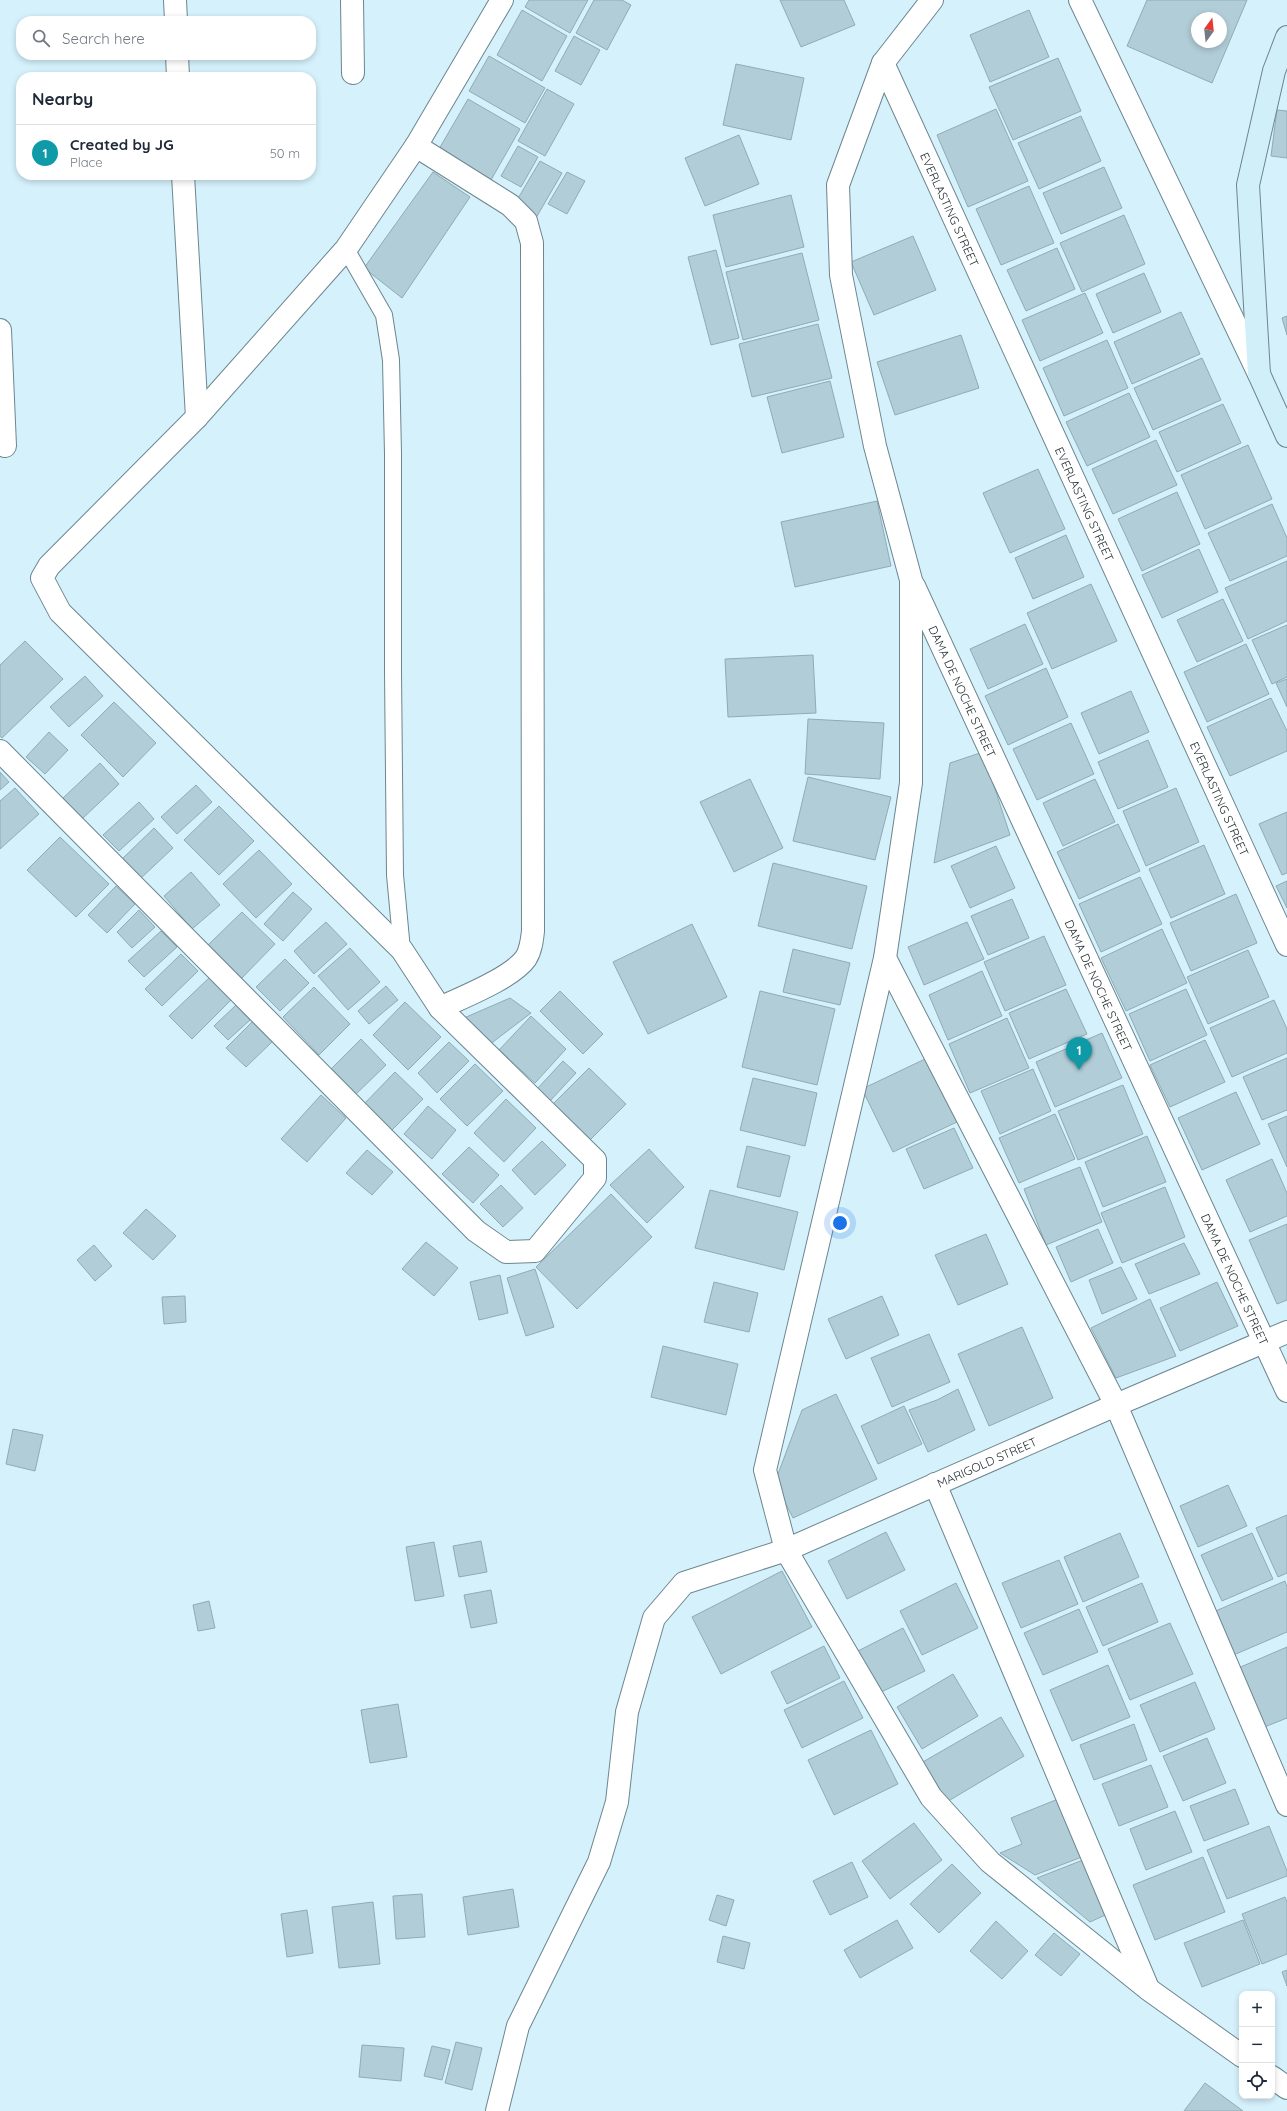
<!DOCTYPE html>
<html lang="en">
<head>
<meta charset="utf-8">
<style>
  body { margin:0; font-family:Quicksand,sans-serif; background:#f6f6f7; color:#1f2937 }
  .controls { position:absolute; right:12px; bottom:12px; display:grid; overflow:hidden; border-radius:8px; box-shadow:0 2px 6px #0003 }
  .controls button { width:36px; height:36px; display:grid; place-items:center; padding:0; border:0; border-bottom:1px solid #e0e1e3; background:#fff; color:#1f2937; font:20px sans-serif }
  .compass { position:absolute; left:1191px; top:12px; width:36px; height:36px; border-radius:50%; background:#fff; box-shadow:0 2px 6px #0003; rotate:15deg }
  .you { position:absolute; left:840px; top:1223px; width:14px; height:14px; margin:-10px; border:3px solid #fff; border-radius:50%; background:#1a73e8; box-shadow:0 0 0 6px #1a73e833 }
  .badge { display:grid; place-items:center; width:26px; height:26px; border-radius:50%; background:#884418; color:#fff; font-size:13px; font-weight:700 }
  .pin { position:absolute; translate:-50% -33px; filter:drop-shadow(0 1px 2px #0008) }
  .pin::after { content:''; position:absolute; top:21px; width:14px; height:12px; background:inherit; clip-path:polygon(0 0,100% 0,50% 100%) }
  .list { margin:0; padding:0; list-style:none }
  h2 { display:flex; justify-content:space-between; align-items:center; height:52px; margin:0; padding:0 16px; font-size:17px }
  h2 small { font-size:13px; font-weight:400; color:#747a83 }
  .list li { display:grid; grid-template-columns:26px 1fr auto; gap:12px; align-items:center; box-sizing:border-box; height:56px; padding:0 16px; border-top:1px solid #e0e1e3 }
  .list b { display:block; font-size:15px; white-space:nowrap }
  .list p { margin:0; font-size:13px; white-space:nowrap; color:#747a83 }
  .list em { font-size:13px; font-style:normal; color:#747a83 }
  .icon { flex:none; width:22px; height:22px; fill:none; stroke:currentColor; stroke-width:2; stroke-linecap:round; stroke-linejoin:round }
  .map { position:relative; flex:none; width:1287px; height:2111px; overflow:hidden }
  .search { position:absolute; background:#fff; box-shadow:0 2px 6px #0003; left:16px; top:16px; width:300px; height:44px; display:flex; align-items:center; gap:10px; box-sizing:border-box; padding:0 14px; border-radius:16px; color:#747a83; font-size:15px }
  .panel { position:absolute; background:#fff; box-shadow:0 2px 6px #0003; left:16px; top:72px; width:300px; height:108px; border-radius:16px }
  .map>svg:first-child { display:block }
  .building { fill:#b1cdd7; stroke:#90abb4; fill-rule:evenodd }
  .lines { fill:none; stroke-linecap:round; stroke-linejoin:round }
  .lane-casing { stroke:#6c868f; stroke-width:18 }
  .street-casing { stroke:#6c868f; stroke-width:24 }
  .secondary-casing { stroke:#6c868f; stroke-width:24 }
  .lane { stroke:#fff; stroke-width:16 }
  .street { stroke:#fff; stroke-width:22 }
  .secondary { stroke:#d1eff9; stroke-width:22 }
  .labels { text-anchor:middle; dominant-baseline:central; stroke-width:3; stroke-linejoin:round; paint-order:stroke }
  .street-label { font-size:12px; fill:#263134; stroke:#d5f1fb }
</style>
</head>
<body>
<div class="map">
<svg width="1287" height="2111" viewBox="0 0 1287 2111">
  <rect width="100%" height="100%" fill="#d5f1fb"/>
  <path class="building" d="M529,0H588L570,33L525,7Z
    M594,0H622L631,5L607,50L576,33Z
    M780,0H844L855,25L801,47Z
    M1147,0H1247L1212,83L1127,46ZM1197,18H1221V42H1197Z
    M522,10L567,36L542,81L497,55Z
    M1029,10L1049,57L990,82L970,35Z
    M574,36L600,50L581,85L555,71Z
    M489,56L545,88L525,123L469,91Z
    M1058,58L1081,111L1013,140L989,87Z
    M736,64L804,78L791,140L723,125Z
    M547,89L574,104L545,156L518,141Z
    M468,99L520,129L491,180L439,149Z
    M996,109L1028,181L968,207L937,135Z
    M1277,110L1287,111V158L1271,156Z
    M1081,116L1101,161L1039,189L1018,143Z
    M739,135L759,184L705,206L685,158Z
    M518,146L538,157L521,187L501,176Z
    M540,161L562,173L536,218L514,205Z
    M1104,167L1122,208L1061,234L1043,193Z
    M433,172L470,197L402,298L364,268Z
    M567,172L585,181L567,214L548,204Z
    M1029,186L1054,243L1001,265L976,209Z
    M791,195L804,247L726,267L713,215Z
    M1124,215L1145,264L1082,292L1060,243Z
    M913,236L936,290L874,315L851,262Z
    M1057,248L1075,289L1026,311L1007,270Z
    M716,250L739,338L711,345L688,257Z
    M802,253L819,320L743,340L726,272Z
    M1144,273L1161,312L1113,333L1096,294Z
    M1085,293L1103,333L1040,361L1022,320Z
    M1181,312L1200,354L1132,384L1114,342Z
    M1287,316V335L1282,318Z
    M818,324L832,378L752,397L739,344Z
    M961,335L979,388L895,415L877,362Z
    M1107,340L1128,388L1064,416L1043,368Z
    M1202,358L1221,400L1153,430L1134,388Z
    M830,381L844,437L782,453L767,397Z
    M1129,393L1150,437L1087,466L1066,422Z
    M1223,404L1241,443L1177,472L1159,432Z
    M1156,440L1177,485L1113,514L1092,469Z
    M1248,445L1272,499L1205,529L1181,475Z
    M1038,469L1065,529L1010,553L983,493Z
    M1177,492L1200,544L1142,571L1118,519Z
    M877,501L891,566L795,587L781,522Z
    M1272,504L1287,538V556L1230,581L1208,533Z
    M1066,535L1084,577L1033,599L1015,558Z
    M1199,549L1218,592L1162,618L1142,575Z
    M1287,561V621L1248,639L1225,588Z
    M1091,584L1117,641L1052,669L1027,613Z
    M1223,599L1243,641L1197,662L1177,620Z
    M1025,624L1043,664L988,689L970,649Z
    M1287,625V677L1272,684L1252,640Z
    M25,641L63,679L2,738L0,736V665Z
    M1246,644L1269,694L1207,722L1184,672Z
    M813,655L816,713L728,717L725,659Z
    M1046,668L1068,717L1008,745L985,696Z
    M85,676L103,696L69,727L50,707Z
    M1287,679V707L1276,683Z
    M1131,691L1149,732L1099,754L1081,713Z
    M1271,698L1287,731V751L1230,776L1207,727Z
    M114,702L156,743L123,777L81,735Z
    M808,719L884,723L880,779L805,774Z
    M1071,723L1094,774L1037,800L1013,749Z
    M49,732L68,750L45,774L26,757Z
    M1148,740L1168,787L1118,809L1098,762Z
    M983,752L1010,835L934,863L950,763Z
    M100,763L119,784L82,819L63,798Z
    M0,772L9,782L0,790Z
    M808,777L891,797L875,860L793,841Z
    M750,779L783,848L734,872L700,802Z
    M1095,779L1115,822L1063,846L1043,803Z
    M196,785L212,802L177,834L161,817Z
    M15,788L39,814L0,849V801Z
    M1176,788L1199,842L1146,866L1123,811Z
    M139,802L154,819L119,851L103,835Z
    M219,806L254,841L219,875L184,840Z
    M1287,812V873L1282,875L1259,824Z
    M1118,824L1140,871L1079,899L1057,852Z
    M154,828L173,848L139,880L120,861Z
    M60,837L109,884L76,917L27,870Z
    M1204,845L1225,894L1171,918L1149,869Z
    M996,846L1015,888L970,908L951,866Z
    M259,850L292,884L256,918L223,884Z
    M773,863L867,886L852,949L758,926Z
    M191,872L220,905L192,929L164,896Z
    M1140,877L1162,924L1101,952L1079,904Z
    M1287,881V908L1276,886Z
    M116,886L135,904L107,933L88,915Z
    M293,892L312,909L283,941L264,924Z
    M1236,894L1257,943L1191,971L1170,923Z
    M1012,899L1029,938L988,955L971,916Z
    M139,910L155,927L132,948L117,932Z
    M242,912L275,944L241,979L207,946Z
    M326,922L347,944L314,974L294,951Z
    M967,922L984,959L924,985L908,947Z
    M692,924L727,997L648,1034L613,962Z
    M1162,929L1187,983L1126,1011L1101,958Z
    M161,931L177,947L144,977L128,961Z
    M1044,936L1066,985L1005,1011L984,962Z
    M350,948L380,982L348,1010L318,976Z
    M793,949L850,963L840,1005L783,992Z
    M1248,950L1269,997L1208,1024L1187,977Z
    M181,954L198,971L162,1006L145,989Z
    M285,959L309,983L280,1011L256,987Z
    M982,971L1002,1016L948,1040L929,995Z
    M210,977L232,999L192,1039L169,1016Z
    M386,986L398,1000L369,1024L358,1011Z
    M314,987L350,1024L319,1055L283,1017Z
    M1066,989L1087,1034L1029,1059L1009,1013Z
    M1186,989L1207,1035L1150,1061L1129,1014Z
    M560,991L603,1034L583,1054L540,1011Z
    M760,991L835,1009L817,1085L742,1067Z
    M510,998L531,1013L489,1045L464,1018Z
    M1274,1000L1287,1029V1053L1232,1077L1210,1028Z
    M405,1002L441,1037L408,1070L373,1035Z
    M236,1005L250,1020L228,1040L214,1026Z
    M531,1016L566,1049L535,1083L499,1050Z
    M1007,1018L1029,1068L970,1093L949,1044Z
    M254,1020L274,1040L246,1067L226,1048Z
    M1102,1033L1122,1078L1055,1107L1036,1062Z
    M361,1039L386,1065L354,1096L329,1071Z
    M1205,1040L1225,1082L1170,1107L1150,1065Z
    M449,1042L469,1061L437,1093L418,1073Z
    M1287,1058V1110L1262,1120L1243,1077Z
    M925,1059L957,1122L893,1152L862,1089Z
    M563,1061L576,1073L550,1101L537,1089Z
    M475,1064L503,1091L467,1126L440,1099Z
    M589,1068L626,1104L589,1141L552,1105Z
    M1033,1069L1051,1111L1000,1134L981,1091Z
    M395,1072L423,1099L391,1131L364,1104Z
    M753,1078L817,1093L805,1146L740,1130Z
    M1123,1085L1143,1134L1078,1160L1058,1111Z
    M1236,1092L1260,1144L1202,1170L1178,1118Z
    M321,1095L346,1118L307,1162L281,1139Z
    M506,1099L536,1128L504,1162L474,1133Z
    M428,1106L456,1130L432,1159L404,1134Z
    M1055,1114L1075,1159L1019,1183L999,1138Z
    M1287,1116V1167L1268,1124Z
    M954,1128L973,1168L924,1189L906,1149Z
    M1147,1136L1166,1182L1103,1207L1085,1162Z
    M542,1141L566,1165L535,1195L512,1170Z
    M747,1146L790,1156L780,1197L737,1187Z
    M469,1147L499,1175L473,1203L442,1174Z
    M649,1149L684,1187L647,1223L610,1185Z
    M367,1150L393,1172L372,1195L346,1173Z
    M1272,1159L1287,1193V1216L1250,1232L1226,1180Z
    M1080,1167L1102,1222L1046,1245L1024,1189Z
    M501,1185L523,1208L503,1227L480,1204Z
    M1165,1187L1185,1237L1122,1263L1101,1213Z
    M710,1190L798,1212L784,1270L695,1248Z
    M611,1194L652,1237L577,1309L536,1267Z
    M146,1209L176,1236L153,1260L123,1233Z
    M1287,1224V1300L1277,1304L1249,1240Z
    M1098,1229L1113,1263L1071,1282L1056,1247Z
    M986,1234L1008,1284L958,1305L935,1255Z
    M426,1242L458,1268L434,1296L402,1269Z
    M1184,1243L1200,1274L1149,1294L1135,1264Z
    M94,1245L112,1266L95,1281L77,1260Z
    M1121,1267L1137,1299L1102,1314L1089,1280Z
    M535,1269L554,1327L526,1336L507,1278Z
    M500,1275L508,1313L479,1320L470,1282Z
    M714,1282L758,1293L749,1332L704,1322Z
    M1217,1282L1238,1326L1180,1351L1160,1308Z
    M185,1296L186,1322L164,1324L162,1297Z
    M882,1296L899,1335L846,1359L828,1319Z
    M1150,1299L1176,1356L1116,1378L1091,1328Z
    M1022,1327L1053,1398L989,1426L958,1354Z
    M929,1334L950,1382L892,1407L871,1358Z
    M663,1346L738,1364L726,1415L651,1397Z
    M958,1389L975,1430L928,1452L909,1410L937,1400Z
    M836,1394L877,1479L793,1518L775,1482L802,1410Z
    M904,1406L922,1444L878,1464L861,1426Z
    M13,1429L43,1435L35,1471L6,1464Z
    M1228,1485L1247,1526L1198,1547L1180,1506Z
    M1287,1515V1573L1278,1577L1256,1528Z
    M886,1532L905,1570L847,1599L828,1561Z
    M1120,1533L1139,1577L1083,1602L1064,1557Z
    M1252,1533L1273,1579L1222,1601L1201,1555Z
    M481,1541L487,1572L459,1577L453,1546Z
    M434,1542L444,1596L415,1601L406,1547Z
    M1059,1560L1078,1604L1021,1628L1002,1583Z
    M782,1571L812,1627L721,1674L692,1617Z
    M1285,1581L1287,1587V1632L1229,1657L1211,1613Z
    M956,1583L978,1628L922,1655L900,1611Z
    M1142,1583L1158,1622L1103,1646L1086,1607Z
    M491,1590L497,1623L471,1628L464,1595Z
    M209,1601L215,1628L198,1631L193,1605Z
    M1079,1609L1098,1652L1043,1675L1024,1633Z
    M1170,1623L1193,1674L1130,1700L1108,1649Z
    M903,1628L925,1671L877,1694L856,1652Z
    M824,1646L840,1678L787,1704L771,1672Z
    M1287,1647V1718L1262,1728L1236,1669Z
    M1108,1665L1130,1717L1072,1741L1050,1690Z
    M953,1674L978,1716L922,1749L897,1707Z
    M844,1681L863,1718L802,1748L784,1710Z
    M1195,1682L1215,1729L1160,1752L1140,1705Z
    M398,1704L407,1757L370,1763L361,1710Z
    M1001,1717L1024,1756L945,1803L921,1763Z
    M1134,1724L1147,1760L1094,1780L1080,1745Z
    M871,1730L898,1784L834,1815L808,1760Z
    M1207,1738L1226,1783L1183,1801L1163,1756Z
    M1151,1765L1168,1807L1119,1826L1102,1784Z
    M1235,1789L1249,1824L1204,1841L1190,1806Z
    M1063,1797L1087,1855L1035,1875L1000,1853L1022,1844L1011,1818Z
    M1175,1811L1192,1852L1146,1870L1130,1829Z
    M914,1823L942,1860L890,1899L862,1861Z
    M1269,1826L1287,1871V1876L1227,1899L1207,1850Z
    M1203,1857L1225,1912L1155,1940L1133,1885Z
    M1088,1858L1112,1912L1090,1922L1037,1878Z
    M852,1862L868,1897L830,1915L813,1881Z
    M952,1864L981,1893L939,1933L910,1904Z
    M513,1889L519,1927L468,1935L463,1897Z
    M422,1894L425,1937L396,1939L393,1896Z
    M717,1895L734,1900L726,1926L709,1920Z
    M1285,1897L1287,1902V1954L1262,1964L1242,1914Z
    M373,1902L380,1964L339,1968L332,1907Z
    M307,1910L313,1953L287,1957L281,1914Z
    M897,1920L913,1948L860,1978L844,1950Z
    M1243,1920L1260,1964L1202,1987L1184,1943Z
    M996,1921L1028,1951L1002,1979L970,1951Z
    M1054,1933L1080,1954L1061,1976L1035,1955Z
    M723,1936L750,1943L744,1969L717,1962Z
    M1287,1970V1986L1282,1972Z
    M456,2042L482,2048L472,2090L445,2083Z
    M362,2045L404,2048L401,2081L359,2077Z
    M432,2046L450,2050L442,2080L424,2076Z
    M1205,2083L1243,2111H1184Z"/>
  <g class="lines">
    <defs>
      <path id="lane" d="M346,249L384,315L391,360L393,454V672L395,875L402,950"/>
      <g id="street">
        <path d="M175,0L176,21"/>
        <path d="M352,0L353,73"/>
        <path d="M932,0L883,63L838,185L841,275L875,446L911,580V783L885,958L765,1470L786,1550L931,1797L990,1862L1148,1989L1242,2056"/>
        <path d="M1080,0L1259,374"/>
        <path d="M177,55L178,77"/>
        <path id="s1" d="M883,63L1287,945"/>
        <path d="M416,146L510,205L526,221L532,243L533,931C532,940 531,950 526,958C512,978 463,997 440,1008"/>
        <path d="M183,175L197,417"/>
        <path d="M0,330L5,446"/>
        <path id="s2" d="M914,586L1287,1391"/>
        <path d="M0,751L476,1231L506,1252L535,1251L595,1178V1160L440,1008L402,950L60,612L42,578L49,566L197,417L346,249L416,146L502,0"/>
        <path d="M885,958L1116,1405L1287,1805"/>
        <path d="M935,1484L1147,1986"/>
        <path d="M1272,2077L1287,2088"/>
        <path id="s3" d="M497,2111L518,2026L599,1862L617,1802L627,1712L654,1618L684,1583L786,1550L1116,1405L1287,1332"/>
      </g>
      <path id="secondary" d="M1287,37L1274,71L1248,185L1259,374L1287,436"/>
    </defs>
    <use href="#lane" class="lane-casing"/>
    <use href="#street" class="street-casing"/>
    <use href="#secondary" class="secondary-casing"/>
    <use href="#lane" class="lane"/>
    <use href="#street" class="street"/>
    <use href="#secondary" class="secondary"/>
  </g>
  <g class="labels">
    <g class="street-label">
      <text stroke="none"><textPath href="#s1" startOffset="161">EVERLASTING STREET</textPath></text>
      <text stroke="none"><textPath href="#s1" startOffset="485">EVERLASTING STREET</textPath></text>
      <text stroke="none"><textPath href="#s2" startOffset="116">DAMA DE NOCHE STREET</textPath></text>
      <text stroke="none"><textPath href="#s1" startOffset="809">EVERLASTING STREET</textPath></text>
      <text stroke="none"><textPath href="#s2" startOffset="440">DAMA DE NOCHE STREET</textPath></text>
      <text stroke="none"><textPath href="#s2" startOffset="764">DAMA DE NOCHE STREET</textPath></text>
      <text stroke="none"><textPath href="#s3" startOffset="894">MARIGOLD STREET</textPath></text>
    </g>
  </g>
</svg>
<div class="controls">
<button>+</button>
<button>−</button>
<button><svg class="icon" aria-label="locate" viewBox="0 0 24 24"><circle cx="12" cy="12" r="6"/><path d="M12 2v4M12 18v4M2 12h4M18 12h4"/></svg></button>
</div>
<svg class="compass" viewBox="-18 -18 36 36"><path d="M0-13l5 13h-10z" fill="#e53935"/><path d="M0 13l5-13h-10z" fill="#747a83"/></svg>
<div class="you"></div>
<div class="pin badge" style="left:1079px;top:1070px;background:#0f9aa8">1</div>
<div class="search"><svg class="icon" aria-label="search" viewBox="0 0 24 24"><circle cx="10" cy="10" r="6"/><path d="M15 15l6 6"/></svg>Search here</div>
<section class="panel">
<h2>Nearby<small></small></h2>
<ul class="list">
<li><span class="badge" style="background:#0f9aa8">1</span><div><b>Created by JG</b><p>Place</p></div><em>50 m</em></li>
</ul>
</section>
</div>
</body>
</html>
